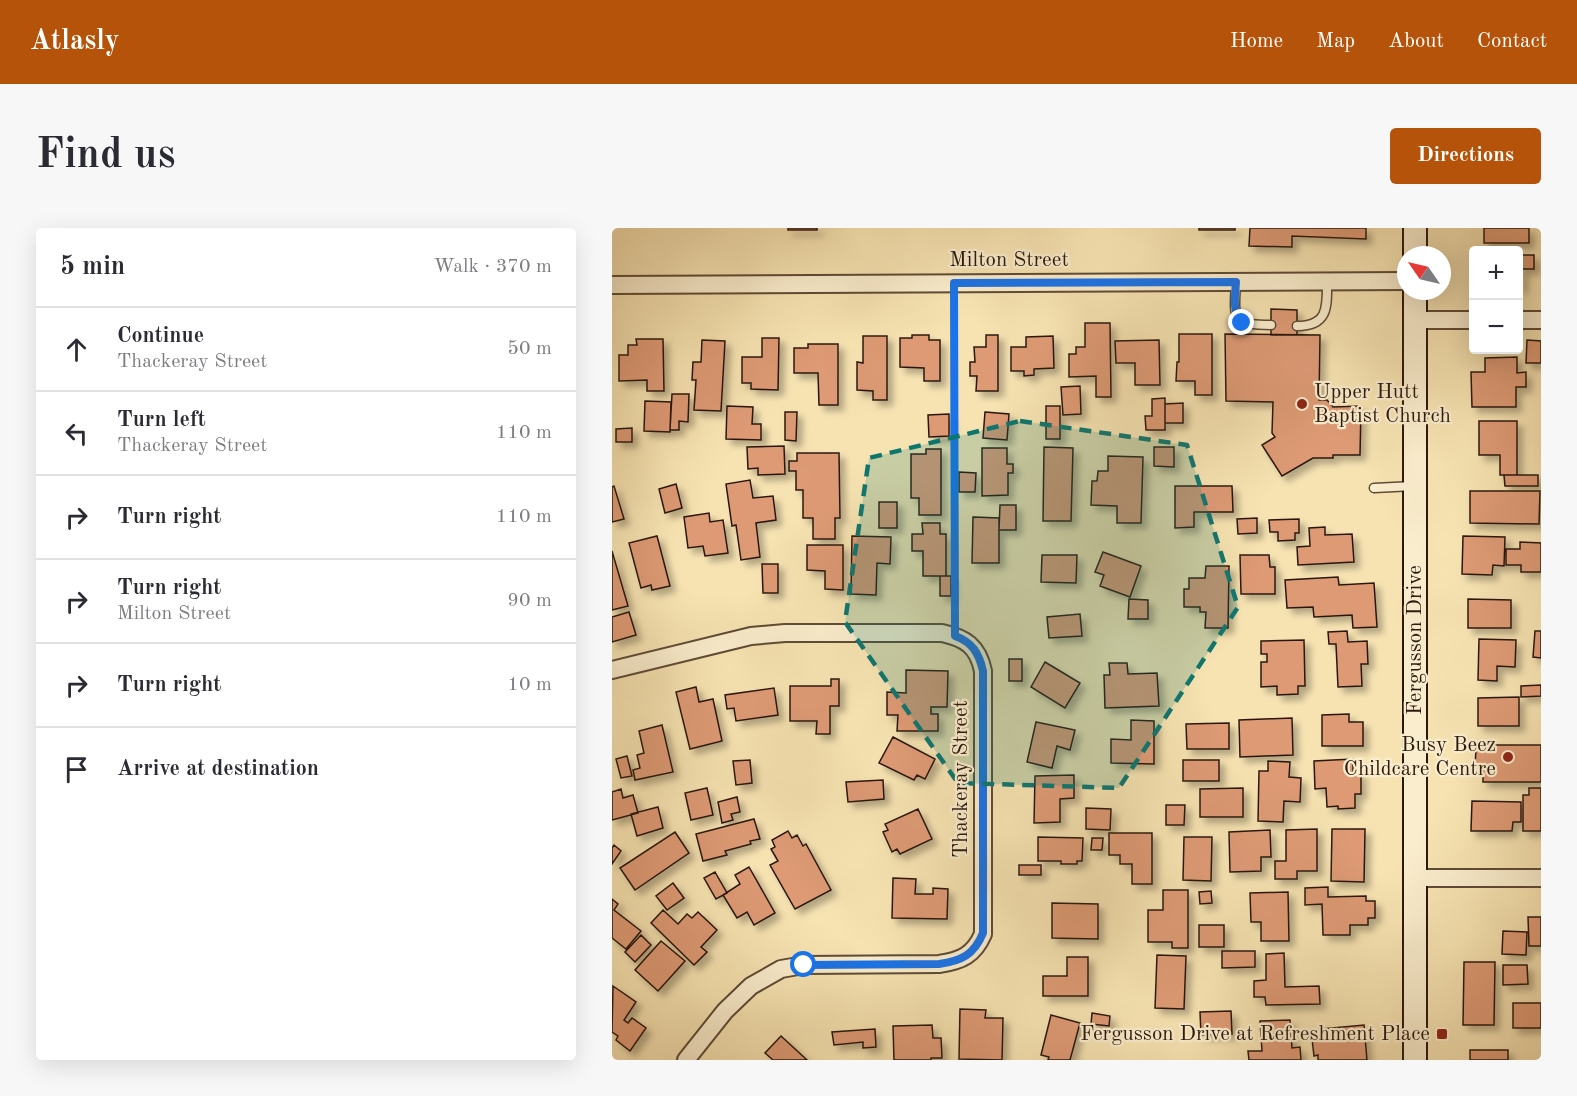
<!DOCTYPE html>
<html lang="en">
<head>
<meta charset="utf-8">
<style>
  body { margin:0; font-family:"Old Standard TT",serif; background:#f7f7f7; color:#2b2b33 }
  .controls { position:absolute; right:18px; top:18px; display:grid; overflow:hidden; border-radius:6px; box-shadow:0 6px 24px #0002 }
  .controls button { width:54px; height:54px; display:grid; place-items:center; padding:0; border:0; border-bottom:2px solid #e1e1e2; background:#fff; color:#2b2b33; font:30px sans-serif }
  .compass { position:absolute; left:785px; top:18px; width:54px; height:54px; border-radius:50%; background:#fff; box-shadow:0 6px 24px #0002; rotate:304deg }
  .stop { position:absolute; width:18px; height:18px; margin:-14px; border:4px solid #1a73e8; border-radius:50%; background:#fff }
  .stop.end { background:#1a73e8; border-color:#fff; box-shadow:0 2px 6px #0008 }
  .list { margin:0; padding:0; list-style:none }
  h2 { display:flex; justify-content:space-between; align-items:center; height:78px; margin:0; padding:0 24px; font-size:26px }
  h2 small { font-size:20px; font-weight:400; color:#7c7c81 }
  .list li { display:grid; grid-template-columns:39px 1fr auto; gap:18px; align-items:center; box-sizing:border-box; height:84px; padding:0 24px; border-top:2px solid #e1e1e2 }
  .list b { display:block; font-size:22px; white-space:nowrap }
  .list p { margin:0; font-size:20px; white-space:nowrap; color:#7c7c81 }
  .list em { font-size:20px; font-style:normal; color:#7c7c81 }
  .icon { flex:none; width:33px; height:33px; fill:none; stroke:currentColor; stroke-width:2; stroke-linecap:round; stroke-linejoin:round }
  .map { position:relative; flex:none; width:929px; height:832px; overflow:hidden; border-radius:6px }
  header { display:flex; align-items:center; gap:36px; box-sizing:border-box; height:84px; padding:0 30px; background:#b45309; color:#fff }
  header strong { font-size:28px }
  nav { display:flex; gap:33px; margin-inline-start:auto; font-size:21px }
  .intro { display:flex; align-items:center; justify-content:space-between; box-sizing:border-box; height:144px; padding:0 36px }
  h1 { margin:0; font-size:42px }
  .button { padding:15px 27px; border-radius:6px; background:#b45309; color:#fff; font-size:21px; font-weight:700 }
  main { display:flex; gap:36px; padding:0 36px }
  aside { flex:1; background:#fff; border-radius:6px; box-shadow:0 6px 24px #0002 }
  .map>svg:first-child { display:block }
  .building { fill:#dd9a75; stroke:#2b180d; stroke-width:1.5; filter:url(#shadow) }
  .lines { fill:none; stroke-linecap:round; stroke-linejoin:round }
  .service-casing { stroke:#5e4b36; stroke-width:11 }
  .minor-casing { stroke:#5e4b36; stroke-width:20 }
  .secondary-casing { stroke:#2b180d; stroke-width:26 }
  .path { stroke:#2b180d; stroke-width:4; stroke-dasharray:4.5 3; stroke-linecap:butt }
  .service { stroke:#faedcd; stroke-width:8 }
  .minor { stroke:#faedcd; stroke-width:16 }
  .secondary { stroke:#faedcd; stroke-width:22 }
  .route { stroke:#1a73e8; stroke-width:8 }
  .marked { fill:#0f766e; fill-opacity:0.2; stroke:#0f766e; stroke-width:4.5; stroke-dasharray:12 8; stroke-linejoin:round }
  .poi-dot { fill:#8f2418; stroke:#faedcd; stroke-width:2 }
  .labels { text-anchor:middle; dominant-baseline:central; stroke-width:4.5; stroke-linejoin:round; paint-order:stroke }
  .street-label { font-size:21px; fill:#2b180d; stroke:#faedcd }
  .poi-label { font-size:21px; fill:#2b180d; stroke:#faedcd; text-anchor:end }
</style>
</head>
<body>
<header>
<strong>Atlasly</strong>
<nav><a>Home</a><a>Map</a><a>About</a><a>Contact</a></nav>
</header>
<div class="intro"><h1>Find us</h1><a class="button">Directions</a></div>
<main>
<aside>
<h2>5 min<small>Walk · 370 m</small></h2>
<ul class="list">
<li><svg class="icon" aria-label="ahead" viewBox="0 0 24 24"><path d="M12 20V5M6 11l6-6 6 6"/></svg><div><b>Continue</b><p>Thackeray Street</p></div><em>50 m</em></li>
<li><svg class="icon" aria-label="left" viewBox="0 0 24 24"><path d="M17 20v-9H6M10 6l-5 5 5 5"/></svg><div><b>Turn left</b><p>Thackeray Street</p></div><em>110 m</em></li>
<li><svg class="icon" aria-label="right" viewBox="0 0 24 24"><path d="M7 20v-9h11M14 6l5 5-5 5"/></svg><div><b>Turn right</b></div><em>110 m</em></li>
<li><svg class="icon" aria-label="right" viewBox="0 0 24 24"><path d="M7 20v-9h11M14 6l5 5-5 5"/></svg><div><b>Turn right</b><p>Milton Street</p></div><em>90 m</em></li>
<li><svg class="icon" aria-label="right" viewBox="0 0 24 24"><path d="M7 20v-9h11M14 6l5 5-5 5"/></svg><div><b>Turn right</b></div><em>10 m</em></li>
<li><svg class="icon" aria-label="arrive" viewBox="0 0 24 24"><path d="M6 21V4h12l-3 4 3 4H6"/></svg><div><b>Arrive at destination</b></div></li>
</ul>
</aside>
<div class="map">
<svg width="929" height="832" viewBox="0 0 929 832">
  <defs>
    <filter id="shadow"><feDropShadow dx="5.5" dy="5.5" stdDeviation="3" flood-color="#0004"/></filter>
  </defs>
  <rect width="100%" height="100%" fill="#f7e3b2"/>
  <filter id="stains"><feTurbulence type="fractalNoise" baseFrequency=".00333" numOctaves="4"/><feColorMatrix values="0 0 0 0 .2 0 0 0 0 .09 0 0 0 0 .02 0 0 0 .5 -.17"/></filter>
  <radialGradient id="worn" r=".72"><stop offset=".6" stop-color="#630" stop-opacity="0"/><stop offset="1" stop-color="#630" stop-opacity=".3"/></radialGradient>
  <path class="building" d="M176,0H205V2H176Z
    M587,0H623V2H587Z
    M638,0H754V11L680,8V19L637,18Z
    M872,0H917V15H872Z
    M906,27H922V41H910V59H906Z
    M659,81L685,82V107H659Z
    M473,95H498L499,169H484V148L457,149V126H464V119H473Z
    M567,106H600V167H583V153H564L565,134H567Z
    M613,106L708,107L707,172H715L721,179L749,178L748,227H721V230H701L670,248L650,217L663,209L660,205L661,174L614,173Z
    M300,107H317V112H328V153H312V140L288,139V110H300Z
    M374,107H386V163H364L365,148H358V134H363L362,119H374Z
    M251,108H275V172H261V163L245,162V134L251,135Z
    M441,108L442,140L422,141V147L412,148V143H399V119H414V109Z
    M150,110H167L166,162L139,161V155H130V129H150Z
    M24,111H51L52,163H35V152L7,153V127H16V117H25Z
    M90,112L113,113L109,183L82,182L84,152H80L81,134H89Z
    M547,112L548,157H523V135H504L503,113Z
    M915,112L929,113V135H914Z
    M196,116H226V177H207L206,145H182V120H196Z
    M905,129V145L914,144V159H904V179H860L859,144H873V130Z
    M468,158L469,186L451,187L449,159Z
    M60,166H77L76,194L67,193V202H58Z
    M553,170V202H534L533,188H540V171Z
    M33,173L59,174L58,204L32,203Z
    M571,175V195H553V176Z
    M115,178L141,179L140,196H149V212L114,211Z
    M434,178H448V211H434Z
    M173,184H185L184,213L173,212Z
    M373,184L397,186L395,212L371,210Z
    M337,186V208L317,209L316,187Z
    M867,193H905V247H888V227H867Z
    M20,200V214H4V201Z
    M172,218L173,246L146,247V240L136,241L135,219Z
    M432,219L461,220L459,293H431Z
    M542,219H562V239L542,238Z
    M370,220H395V236H401V245H396V267L370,268Z
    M314,221H329V287H307V270H299V226H314Z
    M185,225H227L228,290H223V311H201V290H191V262H184V243H177V233H185Z
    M496,228L531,229L529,295H505V278L479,277L480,253H485L486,243H496Z
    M347,244L364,245L363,264H347Z
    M892,247H926V258H893Z
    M138,252L141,270L161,268L164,292L144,295L148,329L129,332L124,297L120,298L114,256Z
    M64,256L70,280L53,285L47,261Z
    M2,258L12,291L0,294V259Z
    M563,258H620L621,284H582V299L563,300Z
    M858,263H928L927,296L858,295Z
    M267,274H285V300H267Z
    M388,277H404V302H387Z
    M97,285L98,294L111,292L116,325L93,328L91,318L76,320L72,289Z
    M361,289L387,290V335H360Z
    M645,290V305L626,306L625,291Z
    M687,291V305H683V312L666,313V304H658L657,292Z
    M310,295H328V306H334V348H311V323H300V306H311Z
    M713,299V307L740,306L742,334L686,337L685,319L698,318L697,300Z
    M45,308L58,358L40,362L39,357L29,360L17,315Z
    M240,308L279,309L278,336L265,335L264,367L239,366Z
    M851,308L893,309L892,338L881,337L880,347L850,346Z
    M908,314L929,315V344H909V337H894V321H908Z
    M195,317H231V362L213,361V343L195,342Z
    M0,323L16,378L0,382Z
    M491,324L529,338L518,369L488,358L492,347L483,344Z
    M430,327H465L464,355L429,354Z
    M628,327H657L658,339H663V366H629Z
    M150,336H166V365H151Z
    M594,338H617L616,400H593L594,384H588V379H572V361H577V350H593Z
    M328,348H339V368H328Z
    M726,349L727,357L762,355L765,399L741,400L740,387L702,389L701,379L675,380L673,352Z
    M517,371L536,372V391H516Z
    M856,371L899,372V400H856Z
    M17,384L24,407L0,414V389Z
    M468,386L470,408L437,410L435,389Z
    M735,403L736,414L755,413L756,436H749L750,458L726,459L724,416H717L716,404Z
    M923,403H929V430L921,429Z
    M867,411L904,412L903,439L885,438V453L866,452Z
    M692,412L693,458H686V466L665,467V458L649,459V434H655V426H649V413Z
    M397,431H410V453H397Z
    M433,434L468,455L453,480L419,459Z
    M497,435H515L516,446L545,445L547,478L493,480L492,447H498Z
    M294,442L336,443L335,479H319V486H326V503H285L286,487H275V464L294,465Z
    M219,451H227V478H218V506H204L205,493H178V458H219Z
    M929,457V468L909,469V458Z
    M84,459L87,474L101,471L110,513L78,521L64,464Z
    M162,460L166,487L124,493L122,480L115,481L113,467Z
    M907,469V498H866V470Z
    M737,486V494H751V518H710V487Z
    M680,490L681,527L628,529L627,492Z
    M519,492L542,493V536L499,535V511L519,512Z
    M424,494L463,502L458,522L445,518L440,540L415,534Z
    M617,495V521H575L574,496Z
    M50,497L61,544L23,552L21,542L28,540L25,527L32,525L27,503Z
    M281,509L323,531L313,551L305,547L302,552L267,535Z
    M871,517H929V554H871V537H863L864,522H871Z
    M15,528L20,548L9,550L4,531Z
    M741,531V545H749V566H743V580L726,581V578L715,579L714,560L703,561L702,533Z
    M138,532L140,555L124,557L121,533Z
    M571,532H607V553H571Z
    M656,533L678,534L677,549L689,550L688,574L672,573L671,594L646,593L647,543H656Z
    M462,547V570L448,571V594L422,595L423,548Z
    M271,552L272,571L236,574L234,554Z
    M95,560L101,587L79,592L73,565Z
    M631,560V589H588V561Z
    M917,560H929V603H911V567H917Z
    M9,561L11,570L21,567L26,585L0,592V564Z
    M125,569L128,584L119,586L121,592L110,595L106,574Z
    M860,573L909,574V594H901L900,603H859Z
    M554,577H573L572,597H554Z
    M46,579L51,600L25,608L19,586Z
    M474,580L499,581L498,602L474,601Z
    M306,581L320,611L288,626L285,621L280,624L271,604L276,602L273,596Z
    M142,591L148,611L138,613L139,616L113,623L115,627L91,633L84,606Z
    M705,601V643H685V651H663V633H674V602Z
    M720,601H753L752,654L719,653Z
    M658,602L659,629H649V643L618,644L617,604Z
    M176,603L180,610L185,607L191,618L194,616L219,662L183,681L158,637L166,633L159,621L163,619L160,612Z
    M63,604L77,625L23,662L8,640Z
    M497,605H540V656H520V636H508V627H497Z
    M426,609L471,610L470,633H465V636H449V633H426Z
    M572,609H600L599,653L571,652Z
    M480,610H491L490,622H479Z
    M2,617L9,623L0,636V620Z
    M407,637H429V647H407Z
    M137,639L163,685L142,697L135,684L125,690L111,667L128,656L123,647Z
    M103,644L115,665L104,671L92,650Z
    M281,650L304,651L303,666H321V660L336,661L335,691L280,690Z
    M61,655L72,670L55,682L44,668Z
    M716,659V669L754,668V673H763V690H756V697H738V707H711L710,676L693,677V660Z
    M551,662H576V720H560V714H536V682H551Z
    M599,663L600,675L588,676L587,664Z
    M676,664L677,713H649V694H639L638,665Z
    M0,671L6,676L2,682L29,703L14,721L0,710Z
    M440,675L486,676V711L440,710Z
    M51,682L66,696L75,686L80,690L86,684L105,702L89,719L95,724L82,737L39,695Z
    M916,689H929V718H917Z
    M587,697H612V719H587Z
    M891,703L915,704L914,727L890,726Z
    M29,707L39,717L23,734L13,724Z
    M49,713L73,733L46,763L23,742Z
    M610,723H643V739L610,740Z
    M672,725L673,759L707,758L708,776L654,777L653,769H642V753L654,752V726Z
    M545,727L574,728L572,781L543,780Z
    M455,729H476V768H431V748H455Z
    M852,734H883L882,797H851Z
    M891,737H915L916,756L891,757Z
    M1,758L24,774L12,792L16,795L20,790L34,800L18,823L4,812L6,808L0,804Z
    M901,775H929V800H901Z
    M348,781L374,782L373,790H391L390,832L347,831Z
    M619,783L620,806L589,807L588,784Z
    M480,785L498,788L497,798L479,796Z
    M439,787L468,795L458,832H436L437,829L429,827Z
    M678,792L680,820L688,819L689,832H637L636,823H650L648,793Z
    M320,797L321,810H329L330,830H319V832H282L281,798Z
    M752,797L755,832H706V827L702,828L699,802Z
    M263,801L264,819L251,820V814L222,817L220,804Z
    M169,808L195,832H161L153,825Z
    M858,822H896V832H858Z"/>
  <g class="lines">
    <defs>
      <path id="service" d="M624,54C622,91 619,97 659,97
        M685,98C717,98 715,78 715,53
        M762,260L802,258"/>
      <path id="minor" d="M0,57L794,53
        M803,92H861
        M906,92H929
        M0,442L139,408L173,405H330C353,410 366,418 371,443V706C362,727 349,733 327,736L192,737L169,741L139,758L113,783L74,832
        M804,650H929"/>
      <path id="secondary" d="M803,27V0
        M803,63V832"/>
    </defs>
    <use href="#service" class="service-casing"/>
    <use href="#minor" class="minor-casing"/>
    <use href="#secondary" class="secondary-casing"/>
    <path class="path" d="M342,73V390"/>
    <use href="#service" class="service"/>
    <use href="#minor" class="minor"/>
    <use href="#secondary" class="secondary"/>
  </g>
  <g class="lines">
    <path class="route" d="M192,737L327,736C349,733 362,727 371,705V443C367,425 360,414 343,408L342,55L624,54C623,68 620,83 630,95"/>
  </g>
  <path class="marked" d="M408,193L575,217L626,379L507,560L346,555L233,394L257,230Z"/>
  <g class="poi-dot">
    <circle cx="690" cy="176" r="6"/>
    <circle cx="896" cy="529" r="6"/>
    <rect x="824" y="800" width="12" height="12" rx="3"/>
  </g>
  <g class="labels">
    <g class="street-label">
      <text x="397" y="32">Milton Street</text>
      <text transform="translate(803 412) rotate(-90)">Fergusson Drive</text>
      <text transform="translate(349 551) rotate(-90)">Thackeray Street</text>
    </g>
    <g class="poi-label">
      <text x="702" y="164" text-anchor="start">Upper Hutt<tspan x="702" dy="24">Baptist Church</tspan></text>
      <text x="884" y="517">Busy Beez<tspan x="884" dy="24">Childcare Centre</tspan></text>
      <text x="818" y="806">Fergusson Drive at Refreshment Place</text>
    </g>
  </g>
  <rect width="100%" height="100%" filter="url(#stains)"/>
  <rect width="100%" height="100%" fill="url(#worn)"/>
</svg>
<div class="controls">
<button>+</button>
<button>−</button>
</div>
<svg class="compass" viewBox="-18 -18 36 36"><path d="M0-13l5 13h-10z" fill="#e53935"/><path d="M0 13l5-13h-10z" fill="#7c7c81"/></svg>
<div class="stop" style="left:192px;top:737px"></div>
<div class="stop end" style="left:630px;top:95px"></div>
</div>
</main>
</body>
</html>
